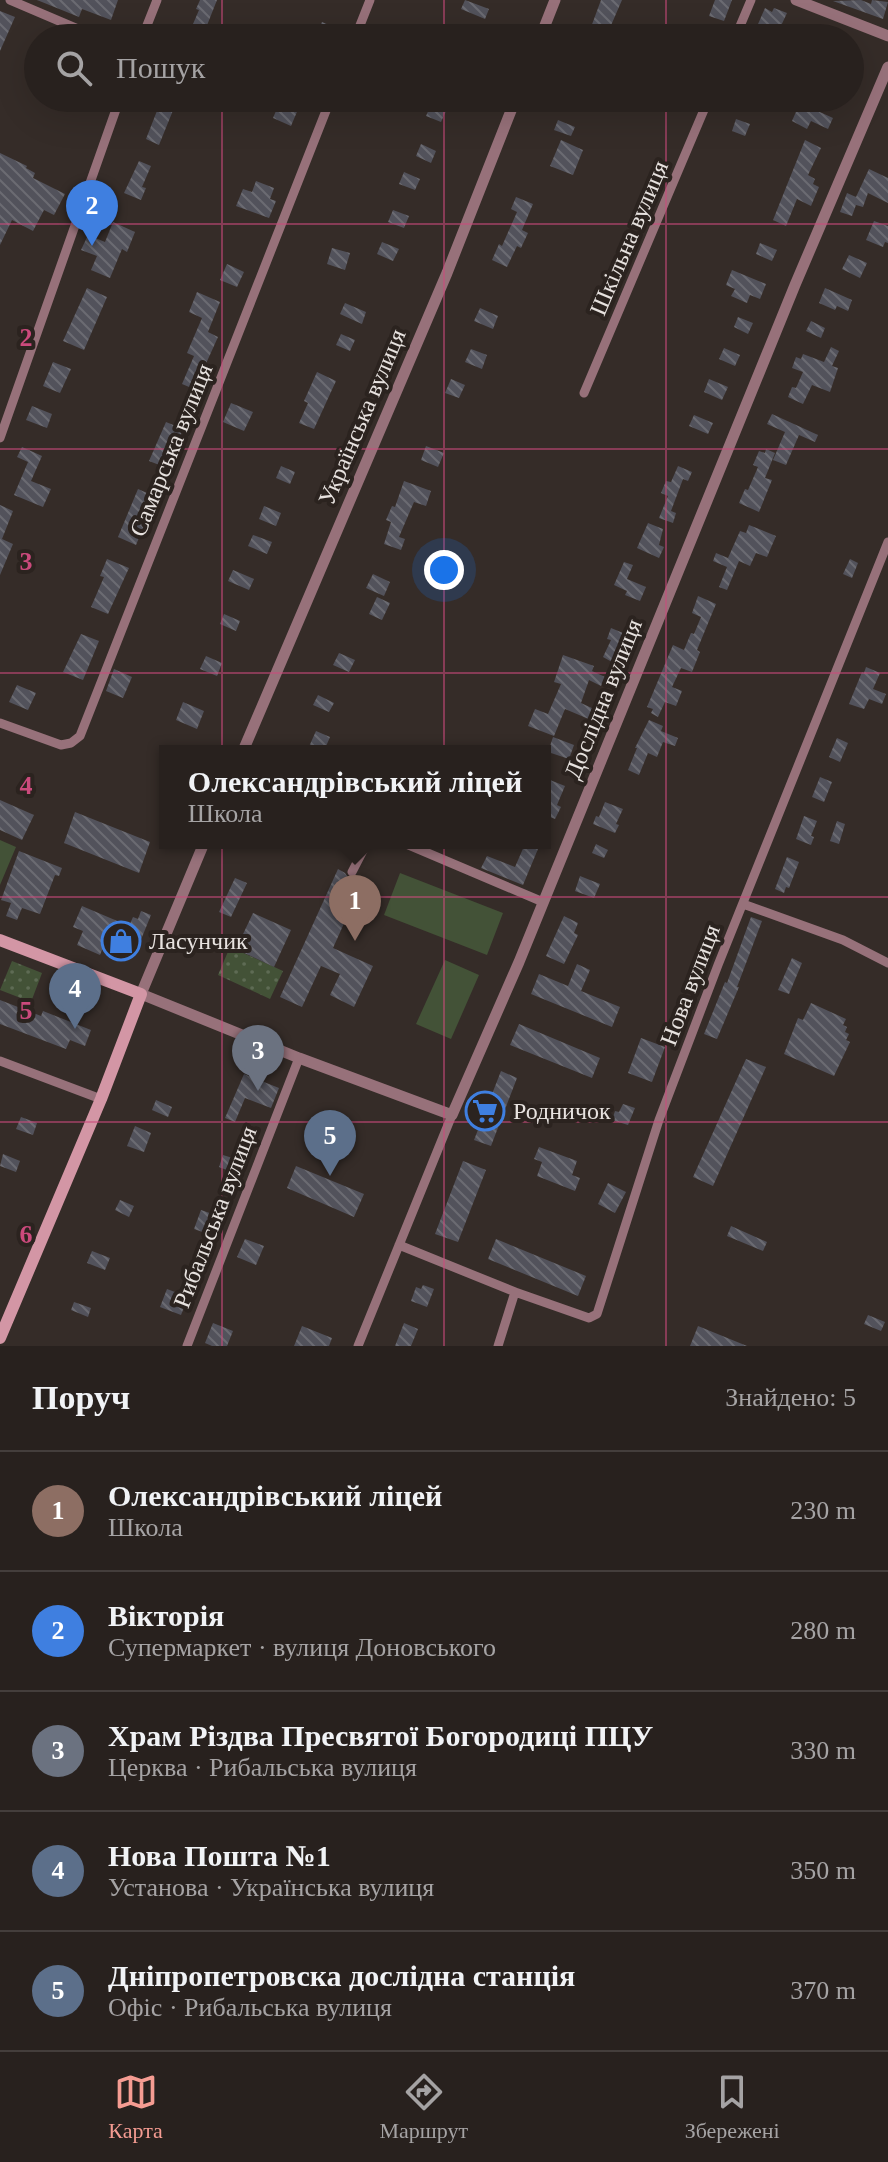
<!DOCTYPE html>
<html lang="uk">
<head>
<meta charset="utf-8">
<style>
  body { margin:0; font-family:Georgia,serif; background:#302927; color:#f1f3f6 }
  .you { position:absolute; left:444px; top:570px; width:28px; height:28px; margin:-20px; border:6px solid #fff; border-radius:50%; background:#1a73e8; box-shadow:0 0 0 12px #1a73e833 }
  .badge { display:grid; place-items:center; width:52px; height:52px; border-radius:50%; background:#f59c92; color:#fff; font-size:26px; font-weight:700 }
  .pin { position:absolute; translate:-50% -66px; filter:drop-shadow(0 2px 4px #0008) }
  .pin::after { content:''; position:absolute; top:42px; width:28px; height:24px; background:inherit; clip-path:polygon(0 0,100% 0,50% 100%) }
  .popup { position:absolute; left:159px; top:745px; width:392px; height:104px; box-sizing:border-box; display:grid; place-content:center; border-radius:0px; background:#28211e; filter:drop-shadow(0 2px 6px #0005); font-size:26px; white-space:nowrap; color:#a5a3a4 }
  .popup b { font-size:30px; color:#f1f3f6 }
  .popup::after { content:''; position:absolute; left:50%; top:100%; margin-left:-16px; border:16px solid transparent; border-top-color:#28211e }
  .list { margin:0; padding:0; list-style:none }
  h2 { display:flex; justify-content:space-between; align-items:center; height:104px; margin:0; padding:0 32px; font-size:34px }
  h2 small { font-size:26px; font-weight:400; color:#a5a3a4 }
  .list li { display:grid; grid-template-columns:52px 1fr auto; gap:24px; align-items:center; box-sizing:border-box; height:120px; padding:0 32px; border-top:2px solid #443e3c }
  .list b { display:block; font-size:30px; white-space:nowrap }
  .list p { margin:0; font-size:26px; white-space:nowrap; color:#a5a3a4 }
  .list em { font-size:26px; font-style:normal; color:#a5a3a4 }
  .icon { flex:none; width:44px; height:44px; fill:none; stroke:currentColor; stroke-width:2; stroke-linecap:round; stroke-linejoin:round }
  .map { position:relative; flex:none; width:888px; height:1346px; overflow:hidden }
  .search { position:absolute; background:#28211e; box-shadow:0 8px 32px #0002; left:24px; right:24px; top:24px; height:88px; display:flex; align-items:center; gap:20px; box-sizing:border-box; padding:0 28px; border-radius:44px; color:#a5a3a4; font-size:30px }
  .sheet { height:704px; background:#28211e }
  nav { display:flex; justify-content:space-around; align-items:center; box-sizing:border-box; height:112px; border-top:2px solid #443e3c; background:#28211e; font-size:22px; color:#a5a3a4 }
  nav a { display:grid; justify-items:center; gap:4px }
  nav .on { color:#f59c92 }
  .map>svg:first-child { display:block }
  .grass { fill:url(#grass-dots) }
  .park { fill:#435237 }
  .building { fill:url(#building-back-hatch) }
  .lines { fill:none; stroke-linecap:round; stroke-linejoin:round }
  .minor { stroke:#97717a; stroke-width:9 }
  .tertiary { stroke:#97717a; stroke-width:11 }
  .secondary { stroke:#d396a5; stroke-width:12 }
  .grid { fill:none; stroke:#cb4a7c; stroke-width:2; stroke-opacity:0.55 }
  .labels { text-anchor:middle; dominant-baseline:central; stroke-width:8; stroke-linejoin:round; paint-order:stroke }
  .street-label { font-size:24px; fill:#e7e2df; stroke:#2b231f }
  .poi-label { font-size:24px; fill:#e7e2df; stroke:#2b231f; text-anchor:start }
  .grid-label { font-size:26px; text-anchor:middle; font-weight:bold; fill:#cb4a7c; stroke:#2b231f; stroke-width:8; stroke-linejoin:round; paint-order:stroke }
</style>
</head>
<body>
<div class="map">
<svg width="888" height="1346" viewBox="0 0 888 1346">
  <defs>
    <pattern id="grass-dots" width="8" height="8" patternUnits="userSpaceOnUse" patternTransform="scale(2)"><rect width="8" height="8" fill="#435237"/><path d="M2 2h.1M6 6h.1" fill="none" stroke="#5e6b54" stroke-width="1.8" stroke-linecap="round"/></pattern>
    <pattern id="building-back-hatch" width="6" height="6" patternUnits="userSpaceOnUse" patternTransform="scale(2)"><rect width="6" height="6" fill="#52525b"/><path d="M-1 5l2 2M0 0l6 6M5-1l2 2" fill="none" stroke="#6b6b72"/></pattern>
  </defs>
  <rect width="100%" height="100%" fill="#352c28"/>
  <path class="grass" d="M230,947L283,971L270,999L218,975Z
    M12,961L42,973L31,1002L0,990Z"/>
  <path class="park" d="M0,840L16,847L0,885Z
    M400,873L503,913L487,955L384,915Z
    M445,960L479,975L451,1039L416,1024Z"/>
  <path class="building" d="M37,0H118L111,20L82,9L79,17Z
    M200,0H217L202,38H187L199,10L196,9Z
    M465,0L489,9L485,19L461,9Z
    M601,0H622L609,30L612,31L609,38H587Z
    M715,0H732L724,21L709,16Z
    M861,0L871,4L872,0L888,2L883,19L833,1Z
    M765,8L772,12L774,8L787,13L780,28L774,26L770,35L768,34L767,38H752Z
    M0,11L15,17L0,51Z
    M322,22L343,31L340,38H315Z
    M162,98H178L159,145L146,139Z
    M434,98H452L441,122L426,116Z
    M802,98H814L811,108L833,118L828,129L811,121L807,129L792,121Z
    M281,99L299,107L291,126L273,118Z
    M736,119L750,124L745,136L732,131Z
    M558,120L575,127L571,136L554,130Z
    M561,140L583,150L573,175L550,166Z
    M805,140L821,148L808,175L815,179L813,184L819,187L811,206L797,199L786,226L773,220Z
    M421,144L436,151L431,163L416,156Z
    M0,153L27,166L26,168L35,173L33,178L65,194L54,215L44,210L33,231L12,220L0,245Z
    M139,161L151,166L142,187L146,188L141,200L124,193Z
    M869,169L888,178V203L868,193L863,207L856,205L852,216L840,212L847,193L856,197Z
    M404,172L420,179L415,190L399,184Z
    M256,181L274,188L270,199L276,201L269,218L236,206L243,189L252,192Z
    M516,197L533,204L522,230L528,233L521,248L517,246L507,267L492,260L499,244L502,246L517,212L511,209Z
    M393,210L409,216L404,228L388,222Z
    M874,221L888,226V243L885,242L883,247L866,240Z
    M113,222L135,232L127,252L122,249L110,278L91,270L97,256L81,250L88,235L105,242Z
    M382,242L399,249L393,261L377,254Z
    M760,243L777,250L772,261L756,254Z
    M332,248L350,253L345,270L327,264Z
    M849,255L867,263L860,278L842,269Z
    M227,264L244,272L237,287L220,280Z
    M732,270L766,284L760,299L750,295L747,303L731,296L735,289L726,285Z
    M87,288L107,297L84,350L63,341Z
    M825,288L852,300L848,311L837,306L835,310L819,303Z
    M197,292L220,302L208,332L218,337L204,368L210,371L201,392L182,384L194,356L187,353L202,318L189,312Z
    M345,303L366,312L362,324L340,314Z
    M480,308L498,316L493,329L474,321Z
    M738,317L753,323L748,334L734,327Z
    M811,321L825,328L821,338L806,331Z
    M341,334L355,340L350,351L336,345Z
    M831,347L839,351L832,366L838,368L830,392L812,385L803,404L788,397L792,387L796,388L803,372L792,368L796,357L801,359L803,354L824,362Z
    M724,348L740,355L735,366L719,359Z
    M471,349L487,355L482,369L465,362Z
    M53,362L71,369L60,393L43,386Z
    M317,372L336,381L314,429L299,423L308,403L304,401Z
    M451,379L465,385L459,398L445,393Z
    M709,379L728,387L722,400L704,392Z
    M231,403L253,412L244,431L223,422Z
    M32,406L52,414L47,428L26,420Z
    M772,414L818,435L815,442L799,435L786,465L773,460L785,432L767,424Z
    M694,415L713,423L708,434L689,426Z
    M166,422L183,429L167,468L149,461Z
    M426,446L444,453L438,467L421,460Z
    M22,447L42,456L31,481L51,489L43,507L14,495L28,462L17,457Z
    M766,449L775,453L765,478L772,480L759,512L739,503L745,489L748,490L758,467L753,465L759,451L765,453Z
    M281,466L295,472L290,484L276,478Z
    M678,466L692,472L688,481L683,479L671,511L676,513L673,523L659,518L668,496L661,493L666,481L671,482Z
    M404,481L431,491L426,506L414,502L399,537L405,539L401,550L384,544L391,522L386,520L392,506L395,507Z
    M138,489L156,497L136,545L118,537Z
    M0,505L13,511L2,539L13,544L0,575Z
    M264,506L281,513L276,526L259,519Z
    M648,523L663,529L659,545L664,547L659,558L637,548Z
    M749,525L776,536L767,557L756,553L750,566L739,561L727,590L719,587L727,567L713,561L716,553L728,558L740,531L746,533Z
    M253,535L272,542L267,554L248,546Z
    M107,559L129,568L108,614L91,607L104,577L100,576Z
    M850,559L858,563L852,578L843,574Z
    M624,562L633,565L627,579L646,587L640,601L625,595L627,591L614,585Z
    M233,570L254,579L249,590L228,581Z
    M373,574L390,582L384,596L366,588Z
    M698,596L716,604L697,650L700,652L692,672L681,668L672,687L682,691L676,706L665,702L658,717L651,713L653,709L647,707L673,645L684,650L691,633L694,634L701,617L692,613Z
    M377,597L390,603L382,620L369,614Z
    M224,614L240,621L236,631L220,624Z
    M611,628L623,633L612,662L603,657L611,640L607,639Z
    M81,634L99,641L83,680L63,672Z
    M339,653L355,660L349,672L333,665Z
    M563,655L594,666L592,671L605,677L601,686L589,680L581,703L596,710L591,720L565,709L554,736L528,726L535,709L548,714L561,684L554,682Z
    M206,656L222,663L217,676L200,669Z
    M866,667L880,673L873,689L886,694L882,704L869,699L864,709L849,704L862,672L864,673Z
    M114,669L132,677L123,698L106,691Z
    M17,685L36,693L28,710L9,702Z
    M318,695L334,703L329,712L313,705Z
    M183,702L204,711L197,729L176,720Z
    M649,720L663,726L661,731L678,738L675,746L663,742L657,757L648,753L639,775L628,770L637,748H635Z
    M316,731L330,737L324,751H307Z
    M553,737L574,745L569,759L548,752Z
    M837,738L848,743L840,762L829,757Z
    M820,777L832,782L824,802L812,797Z
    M545,778L565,786L557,805L561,807L555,819L545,815Z
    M0,800L34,815L22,840L0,830Z
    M605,802L623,809L616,824L619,825L615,833L593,824L596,816L599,817Z
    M75,812L150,842L139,873L64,843Z
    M804,816L817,821L811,836L814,837L811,845L796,839Z
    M837,821L845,824L839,844L830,841Z
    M525,844L538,849L523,885L481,868L487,856L515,867Z
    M596,844L608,850L604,858L592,853Z
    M19,851L62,868L59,876L55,875L40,914L22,908L17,920L6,916L11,903L1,900Z
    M787,857L799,862L789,888L786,887L784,893L775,889Z
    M338,869L345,873L349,879L356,878L363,881L333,948L373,966L354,1007L330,995L340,974L321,966L302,1007L280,997Z
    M580,876L600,884L594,898L575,891Z
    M235,878L247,883L231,917L219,912Z
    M82,906L129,926L133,917L138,919L141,911L151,915L138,947L121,940L119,946L106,940L100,955L77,945L83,931L73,927Z
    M253,913L291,930L274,967L236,949Z
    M564,916L578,923L574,933L578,935L564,964L546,956Z
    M751,917L762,921L737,987H739L717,1039L704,1034L725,982L727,983Z
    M792,958L802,963L789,994L778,990Z
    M577,964L590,970L581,991L620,1007L612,1027L531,994L539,974L568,986Z
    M0,1000L41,1016L43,1011L91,1030L85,1046L70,1040L66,1049L0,1024Z
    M811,1003L846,1019L843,1025L847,1027L845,1032L849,1034L846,1040L850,1042L834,1076L784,1054L798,1018L803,1020Z
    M519,1024L600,1058L592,1078L510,1045Z
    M641,1038L665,1047L652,1082L628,1073Z
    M746,1059L766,1067L713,1186L693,1177Z
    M501,1071L517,1078L491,1146L474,1140Z
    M244,1074L279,1088L271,1108L245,1098L235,1122L225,1118Z
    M156,1100L172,1107L168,1117L152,1110Z
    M623,1104L635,1108L628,1125L612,1120L615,1111L619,1112Z
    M21,1117L37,1123L33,1135L16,1129Z
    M135,1126L151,1133L144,1152L127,1146Z
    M539,1147L577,1161L572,1175L580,1178L575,1191L537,1176L542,1162L534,1159Z
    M3,1154L20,1161L16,1172L0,1166Z
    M223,1155L242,1161L237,1174L219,1167Z
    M463,1161L486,1170L458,1242L435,1234Z
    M296,1166L364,1194L354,1217L287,1188Z
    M608,1183L626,1192L615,1213L598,1204Z
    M120,1200L134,1206L129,1217L115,1210Z
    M201,1210L221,1217L214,1236L194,1229Z
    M731,1226L767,1242L763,1251L727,1236Z
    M245,1239L264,1246L256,1265L237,1257Z
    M496,1239L586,1276L578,1296L488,1259Z
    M92,1251L110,1258L105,1270L87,1263Z
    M423,1285L434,1289L427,1307L411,1301L416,1287L421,1289Z
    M167,1289L188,1297L181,1315L160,1307Z
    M74,1302L91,1308L88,1317L71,1310Z
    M868,1315L885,1322L881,1331L864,1324Z
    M213,1323L233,1331L227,1346H212L205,1343Z
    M404,1323L418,1329L411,1346H395Z
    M302,1326L332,1338L329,1346H294Z
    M698,1326L747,1346H690Z"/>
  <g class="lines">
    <path class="minor" d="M10,0L99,38
      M142,38L157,0
      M355,38L370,0
      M735,38L751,0
      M584,393L709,98
      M0,438L120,98
      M0,723L61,745L71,743L80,736L331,98
      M404,843L543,902
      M352,872L367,843
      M743,904L843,940L888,963
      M0,1061L101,1099
      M399,1245L515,1292
      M187,1346L299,1058
      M358,1346L452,1115
      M498,1346L515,1292L589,1318L597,1314L659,1120L718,965L888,542"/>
    <path class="tertiary" d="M796,0L888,36
      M540,38L555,0
      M243,751L447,273L516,98
      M204,843L141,994L299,1058L452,1115L519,962L795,285L888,67"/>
    <path class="secondary" d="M0,940L141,994L101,1099L0,1338"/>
  </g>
  <path class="grid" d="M222,0V38M444,0V38M666,0V38M222,98V1346M444,98V1346M666,98V1346M0,224H888M0,449H888M0,673H888M0,897H888M0,1122H888"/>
  <defs>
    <symbol id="shop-ring" viewBox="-11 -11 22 22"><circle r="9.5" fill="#2b231f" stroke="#3f7fe0" stroke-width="1.5"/><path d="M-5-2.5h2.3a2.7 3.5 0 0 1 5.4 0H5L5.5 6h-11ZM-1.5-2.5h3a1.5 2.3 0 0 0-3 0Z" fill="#3f7fe0"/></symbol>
    <symbol id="supermarket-ring" viewBox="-11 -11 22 22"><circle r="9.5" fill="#2b231f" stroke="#3f7fe0" stroke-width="1.5"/><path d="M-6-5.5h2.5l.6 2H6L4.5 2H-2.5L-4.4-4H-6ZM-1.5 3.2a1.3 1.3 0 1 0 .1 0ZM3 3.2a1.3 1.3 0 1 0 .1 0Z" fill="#3f7fe0"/></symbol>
  </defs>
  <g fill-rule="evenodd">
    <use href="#shop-ring" x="99" y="919" width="44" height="44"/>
    <use href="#supermarket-ring" x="463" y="1089" width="44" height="44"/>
  </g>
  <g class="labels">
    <g class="street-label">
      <text transform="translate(629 238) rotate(-67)">Шкільна вулиця</text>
      <text transform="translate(362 417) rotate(-67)">Українська вулиця</text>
      <text transform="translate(171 450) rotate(-68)">Самарська вулиця</text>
      <text transform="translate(603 699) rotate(-68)">Дослідна вулиця</text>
      <text transform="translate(690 985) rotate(-69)">Нова вулиця</text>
      <text transform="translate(215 1217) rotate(-69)">Рибальська вулиця</text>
    </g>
    <g class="poi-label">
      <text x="149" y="941">Ласунчик</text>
      <text x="513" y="1111">Родничок</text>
    </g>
  </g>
  <g class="grid-label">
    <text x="26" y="346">2</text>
    <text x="26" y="570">3</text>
    <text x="26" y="794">4</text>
    <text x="26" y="1019">5</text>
    <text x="26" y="1243">6</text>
  </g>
</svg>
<div class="you"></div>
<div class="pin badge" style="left:355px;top:941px;background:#8d6e63">1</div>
<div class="popup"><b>Олександрівський ліцей</b>Школа</div>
<div class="pin badge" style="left:92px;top:246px;background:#3f7fe0">2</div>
<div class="pin badge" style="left:258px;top:1091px;background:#6b7280">3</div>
<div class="pin badge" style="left:75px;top:1029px;background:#5c6f8a">4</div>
<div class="pin badge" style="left:330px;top:1176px;background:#5c6f8a">5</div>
<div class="search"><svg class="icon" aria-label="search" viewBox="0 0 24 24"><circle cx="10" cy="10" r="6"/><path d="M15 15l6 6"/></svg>Пошук</div>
</div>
<section class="sheet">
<h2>Поруч<small>Знайдено: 5</small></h2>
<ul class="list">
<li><span class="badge" style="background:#8d6e63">1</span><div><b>Олександрівський ліцей</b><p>Школа</p></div><em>230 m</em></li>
<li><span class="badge" style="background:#3f7fe0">2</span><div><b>Вікторія</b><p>Супермаркет · вулиця Доновського</p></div><em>280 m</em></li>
<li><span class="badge" style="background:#6b7280">3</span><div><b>Храм Різдва Пресвятої Богородиці ПЦУ</b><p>Церква · Рибальська вулиця</p></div><em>330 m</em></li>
<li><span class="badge" style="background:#5c6f8a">4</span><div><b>Нова Пошта №1</b><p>Установа · Українська вулиця</p></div><em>350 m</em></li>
<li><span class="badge" style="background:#5c6f8a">5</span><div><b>Дніпропетровска дослідна станція</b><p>Офіс · Рибальська вулиця</p></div><em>370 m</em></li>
</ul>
</section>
<nav>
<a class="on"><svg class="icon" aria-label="map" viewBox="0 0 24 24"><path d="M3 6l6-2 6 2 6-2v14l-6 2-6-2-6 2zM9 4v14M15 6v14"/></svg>Карта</a>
<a><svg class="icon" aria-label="directions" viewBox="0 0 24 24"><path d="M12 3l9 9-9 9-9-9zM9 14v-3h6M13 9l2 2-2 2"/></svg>Маршрут</a>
<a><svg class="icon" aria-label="saved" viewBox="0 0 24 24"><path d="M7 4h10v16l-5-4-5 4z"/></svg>Збережені</a>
</nav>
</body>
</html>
